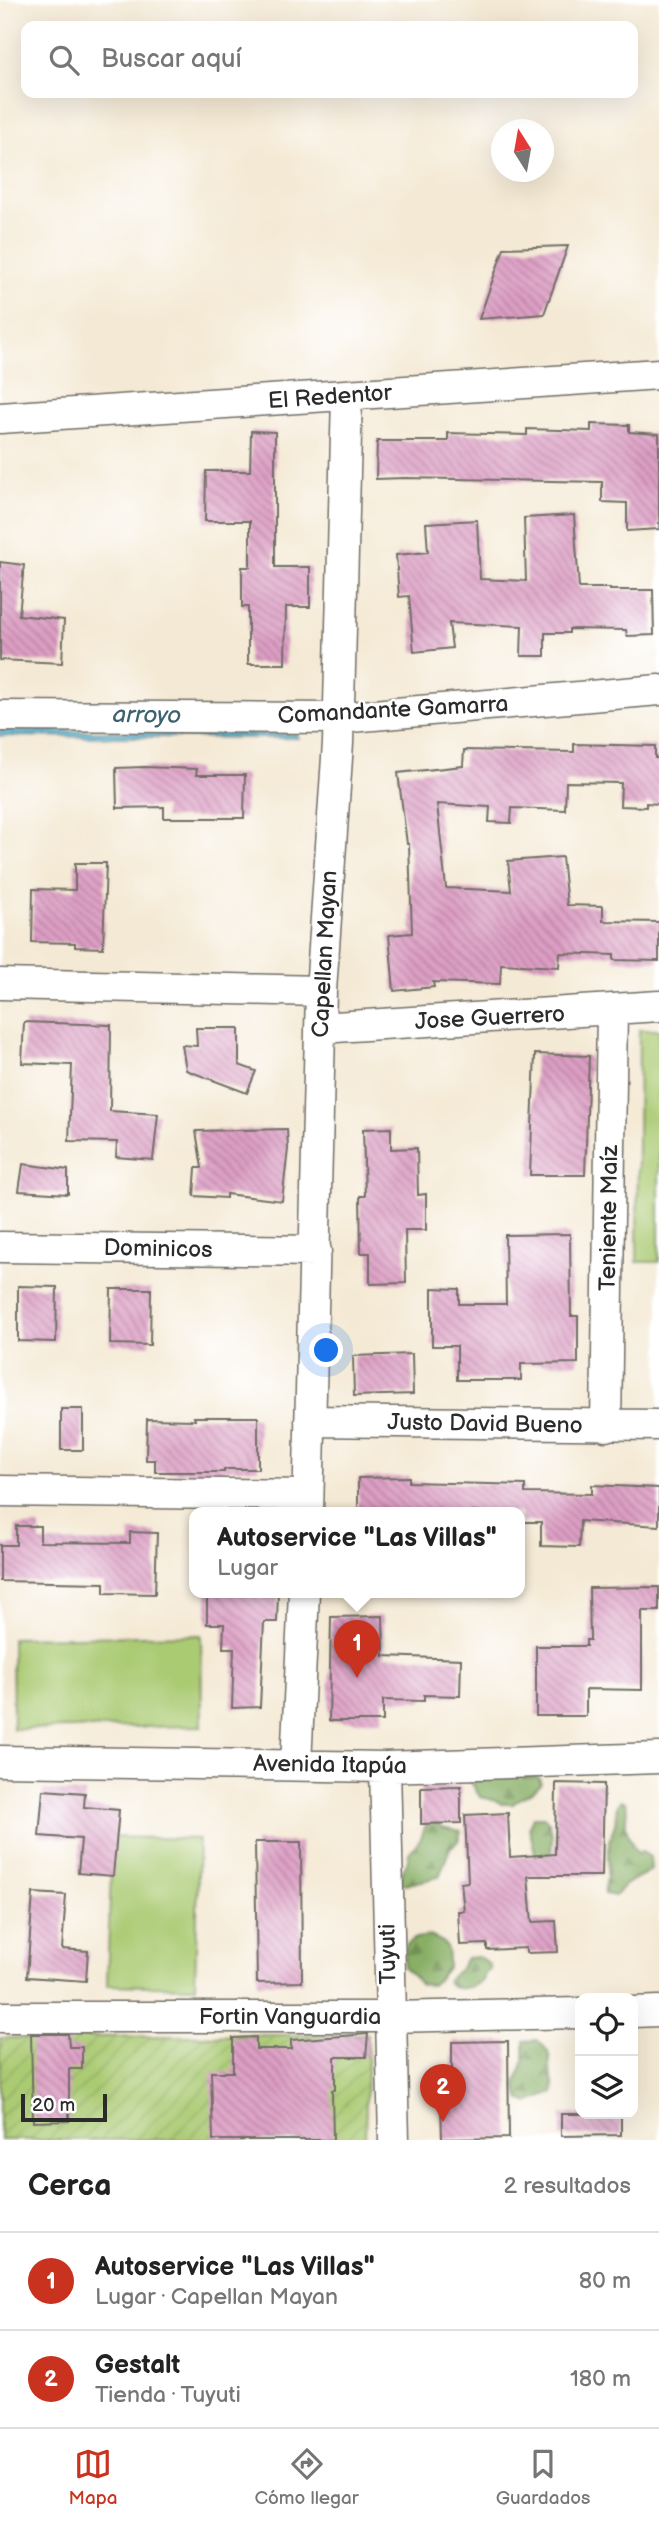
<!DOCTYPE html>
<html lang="es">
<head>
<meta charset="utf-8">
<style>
  body { margin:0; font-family:"Balsamiq Sans",sans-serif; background:#f6f6f6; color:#222 }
  .controls { position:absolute; right:21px; bottom:21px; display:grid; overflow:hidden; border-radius:14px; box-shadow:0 7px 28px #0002 }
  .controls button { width:63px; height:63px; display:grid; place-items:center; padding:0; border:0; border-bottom:2px solid #e0e0e0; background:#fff; color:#222; font:35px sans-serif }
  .compass { position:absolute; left:491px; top:119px; width:63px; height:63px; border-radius:50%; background:#fff; box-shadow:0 7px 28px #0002; rotate:349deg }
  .scale { position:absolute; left:21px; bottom:18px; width:86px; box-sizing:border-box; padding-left:7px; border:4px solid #2b2b2b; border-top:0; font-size:19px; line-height:24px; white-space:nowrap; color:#2b2b2b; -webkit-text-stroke:5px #fff; paint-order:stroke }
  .you { position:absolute; left:327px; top:1351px; width:24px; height:24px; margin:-18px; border:5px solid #fff; border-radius:50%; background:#1a73e8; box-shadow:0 0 0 10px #1a73e833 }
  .badge { display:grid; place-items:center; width:46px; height:46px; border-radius:50%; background:#c8321e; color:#fff; font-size:23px; font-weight:700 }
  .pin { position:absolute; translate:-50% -58px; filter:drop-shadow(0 2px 4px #0008) }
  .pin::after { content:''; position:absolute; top:37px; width:24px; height:21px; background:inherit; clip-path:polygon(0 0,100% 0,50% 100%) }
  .popup { position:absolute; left:189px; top:1507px; width:336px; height:91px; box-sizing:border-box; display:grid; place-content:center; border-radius:14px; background:#fff; filter:drop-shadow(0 2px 5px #0005); font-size:23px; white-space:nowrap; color:#767676 }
  .popup b { font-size:26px; color:#222 }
  .popup::after { content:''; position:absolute; left:50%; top:100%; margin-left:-14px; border:14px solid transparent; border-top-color:#fff }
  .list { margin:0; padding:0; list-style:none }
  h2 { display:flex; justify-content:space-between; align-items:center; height:91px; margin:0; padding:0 28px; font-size:30px }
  h2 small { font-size:23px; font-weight:400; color:#767676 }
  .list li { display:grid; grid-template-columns:46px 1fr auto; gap:21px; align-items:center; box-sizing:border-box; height:98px; padding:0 28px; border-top:2px solid #e0e0e0 }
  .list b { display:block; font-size:26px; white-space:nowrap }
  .list p { margin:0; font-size:23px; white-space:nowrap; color:#767676 }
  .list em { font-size:23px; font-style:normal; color:#767676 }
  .icon { flex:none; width:38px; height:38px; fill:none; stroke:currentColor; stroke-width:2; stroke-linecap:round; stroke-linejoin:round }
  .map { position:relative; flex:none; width:659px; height:2140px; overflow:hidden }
  .search { position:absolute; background:#fff; box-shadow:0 7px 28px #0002; left:21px; right:21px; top:21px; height:77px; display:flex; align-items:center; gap:18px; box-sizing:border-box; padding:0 24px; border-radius:14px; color:#767676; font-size:26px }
  .sheet { height:287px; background:#fff }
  nav { display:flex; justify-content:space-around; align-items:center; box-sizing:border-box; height:98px; border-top:2px solid #e0e0e0; background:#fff; font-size:19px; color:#767676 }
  nav a { display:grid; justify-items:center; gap:4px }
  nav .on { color:#c8321e }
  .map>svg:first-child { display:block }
  .green { fill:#abcb73; stroke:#6b7b4f; stroke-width:2 }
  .forest { fill:url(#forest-firs); stroke:#5a6d48; stroke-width:2 }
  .garden { fill:url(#garden-furrows); stroke:#6b7b4f; stroke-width:2 }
  .water { fill:url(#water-waves); stroke:#40707f; stroke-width:2 }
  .building { fill:url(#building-back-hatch) }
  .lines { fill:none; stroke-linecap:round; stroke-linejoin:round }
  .minor-casing { stroke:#716e66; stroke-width:33 }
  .minor { stroke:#fff; stroke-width:30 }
  .labels { text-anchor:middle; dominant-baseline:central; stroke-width:5; stroke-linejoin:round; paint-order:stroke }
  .street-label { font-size:23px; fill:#2b2b2b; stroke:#fff }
  .water-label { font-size:24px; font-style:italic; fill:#3b626e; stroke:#fff }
</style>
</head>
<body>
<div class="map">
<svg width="659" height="2140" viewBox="0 0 659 2140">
  <defs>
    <pattern id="forest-firs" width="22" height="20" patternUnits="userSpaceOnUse" patternTransform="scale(1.75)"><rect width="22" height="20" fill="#88af65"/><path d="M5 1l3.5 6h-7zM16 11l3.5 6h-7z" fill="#6f8f53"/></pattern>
    <pattern id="garden-furrows" width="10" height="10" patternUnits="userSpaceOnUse" patternTransform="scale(1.75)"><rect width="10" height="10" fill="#abcb73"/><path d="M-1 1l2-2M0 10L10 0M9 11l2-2" fill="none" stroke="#93ae64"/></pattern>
    <pattern id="water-waves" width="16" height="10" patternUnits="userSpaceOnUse" patternTransform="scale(1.75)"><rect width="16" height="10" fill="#54b5d3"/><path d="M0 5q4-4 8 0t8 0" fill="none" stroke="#4693ab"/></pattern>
    <pattern id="building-back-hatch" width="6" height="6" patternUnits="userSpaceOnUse" patternTransform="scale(1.75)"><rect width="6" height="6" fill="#dd9ec4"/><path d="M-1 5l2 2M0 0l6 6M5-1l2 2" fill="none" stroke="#b3819f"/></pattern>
  </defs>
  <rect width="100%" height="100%" fill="#fff"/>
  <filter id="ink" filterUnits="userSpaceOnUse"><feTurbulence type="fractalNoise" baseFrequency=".0143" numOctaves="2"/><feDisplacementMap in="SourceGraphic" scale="14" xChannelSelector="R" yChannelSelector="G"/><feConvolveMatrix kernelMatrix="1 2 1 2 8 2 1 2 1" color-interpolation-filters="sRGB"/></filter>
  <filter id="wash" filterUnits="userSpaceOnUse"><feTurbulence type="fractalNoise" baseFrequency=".00686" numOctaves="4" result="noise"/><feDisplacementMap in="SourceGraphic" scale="28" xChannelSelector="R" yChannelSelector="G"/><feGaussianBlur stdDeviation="1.57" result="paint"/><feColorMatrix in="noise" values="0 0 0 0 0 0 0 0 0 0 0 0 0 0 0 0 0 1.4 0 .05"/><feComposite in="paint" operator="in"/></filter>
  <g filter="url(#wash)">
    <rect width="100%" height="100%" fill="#f4e9d4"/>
    <path class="green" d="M639,1030H659V1262H637Z
      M201,1635L202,1726L13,1729L12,1638Z
      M112,1837L199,1839L195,1987L107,1985Z"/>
    <path class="forest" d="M471,1763L534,1776L539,1778L541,1784C535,1793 521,1796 513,1804H501L496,1800L480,1797L471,1782Z
      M621,1800L626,1803C628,1811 625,1818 626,1826C627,1836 633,1846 638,1854L641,1851L650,1857L651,1869C638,1881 625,1879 615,1896L604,1894L607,1877L609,1841L615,1824L617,1805Z
      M533,1817H545C555,1827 551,1844 551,1857L539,1869L529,1827Z
      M433,1820L442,1827L461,1831L458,1841L450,1848L439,1877L405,1885L400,1882C400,1871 409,1864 409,1853L421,1838L427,1822Z
      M429,1936C449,1942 448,1948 448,1967L432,1985L421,1984L404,1968L406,1945L416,1938Z
      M479,1957L489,1964L490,1970L484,1974L483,1980C473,1987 462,1991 450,1986L447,1981L460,1968L466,1958Z
      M537,2040C554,2054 548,2058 551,2076C552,2084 556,2085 553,2093L527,2103L521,2101L516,2084L524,2060V2041Z"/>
    <path class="garden" d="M368,2034L365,2140H0V2038Z"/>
    <path class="water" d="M0,730L297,734L298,738L0,736Z"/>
    <g id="blocks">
      <path class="building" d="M568,246L544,314L479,319L504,248Z
        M591,424L629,425V432L659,434V529L627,531V503L602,502V482L405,478L376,479L377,441H448V433L527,435V429L591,431Z
        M251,431L275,432V567H310V607H286L285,664H248V607H242V567H250V521H205L206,471H250Z
        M574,515L579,588H610V590H653L654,635L627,636L626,630L569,629V633H545V656H521L522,626L449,623L452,648L414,652L409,596L399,597L396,555L428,552L426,523L477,520L480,579L526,581L524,518Z
        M0,562L24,565L19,615L64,620L62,663L0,660Z
        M574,744L655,746V758H659V804L646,803V807L620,806L621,783L566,782L565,810L512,808L511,823L489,822L490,807L437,804L446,888L511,891L508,861L562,857L567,905L603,906V921L659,922V961L614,960V955L560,953L559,967L501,964L500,984L433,982L434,987L394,991L389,935L412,933L409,844H407L398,773L463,766L464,750L574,752Z
        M144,767L197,769L196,775H245L244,818H164V807L117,808L116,768Z
        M75,863H106L103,948L75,947V943L32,942L33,889L75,890Z
        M24,1022L111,1025L110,1111L158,1114L153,1160L116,1157L117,1142L69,1141L72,1065L22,1063Z
        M196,1028H239V1065L256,1071L247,1093L186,1070L182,1045L197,1046Z
        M535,1054L589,1056L585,1175H530Z
        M391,1128V1149L417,1148L418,1195L426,1194V1230H405L406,1283L370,1284V1253H361L360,1196H365L363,1129Z
        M287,1129L288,1149L282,1201L226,1194V1198L194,1196L196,1168H202L196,1131Z
        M23,1164L68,1170V1194L19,1191Z
        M570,1234L571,1316H578V1363L521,1364V1380H457V1346H432V1288L459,1289V1304H506L505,1235Z
        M18,1286L57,1287L56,1342L18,1341Z
        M111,1289H151L150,1345L110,1344Z
        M412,1354L413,1394L354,1396L353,1356Z
        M61,1409H83V1450H61Z
        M194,1417H258V1469H224V1472H155V1460H146L147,1419L195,1420Z
        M409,1477V1482L525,1485V1493L592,1494V1485L659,1488V1526L580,1521L579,1547L541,1546V1522H520V1512H358V1478Z
        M16,1526H40V1542L130,1543V1532L157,1533L155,1594L104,1593V1583L0,1581V1545H16Z
        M659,1587V1611H642V1690L586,1689V1716H536V1646H586V1640H590L589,1588Z
        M207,1592H278L277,1622H264L260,1707L232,1708L234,1648H223L224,1624H207Z
        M383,1616L384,1656L461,1659L460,1696L424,1695V1701L383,1700V1721H329L331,1617Z
        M556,1783L604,1784L602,1876H528L532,1922L556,1921L558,1952L526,1953V1948L487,1950V1944L460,1945L458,1911H464L461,1883L468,1882L465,1815L508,1813L510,1857L555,1854Z
        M461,1786V1823L421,1824V1787Z
        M43,1790L85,1793L84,1807L119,1810L113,1876L78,1873L81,1839L39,1836Z
        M255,1842H301L302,1982L257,1983Z
        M33,1893L66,1895L62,1949L88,1951L86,1981L27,1977Z
        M31,2034H68L69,2047H82V2069H69V2121L33,2122Z
        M368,2034L366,2057H335V2090H332L333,2140H213L211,2072H233V2038L256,2037V2049H291V2040Z
        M508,2041L509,2138L442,2139L441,2102H452V2042Z
        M561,2114H621V2135L561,2136Z"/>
    </g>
  </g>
  <g filter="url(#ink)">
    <use href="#blocks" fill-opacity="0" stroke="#716e66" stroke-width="2"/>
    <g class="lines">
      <defs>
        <path id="minor" d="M0,418L659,374
          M0,716L339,718L659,690
          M0,984L321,991
          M320,1028L659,1006
          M0,1247L316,1251
          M310,1421L659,1425
          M606,1426L612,1010
          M0,1491L308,1495
          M308,1512L321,991L338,743L347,396
          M0,1761L385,1767L659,1758
          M296,1765L304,1592
          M385,1767L394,2140
          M633,2012L659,2011
          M0,2017H389L580,2013"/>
      </defs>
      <use href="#minor" class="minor-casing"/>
      <use href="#minor" class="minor"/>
    </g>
  </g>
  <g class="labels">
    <g class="street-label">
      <text transform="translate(330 397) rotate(-4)">El Redentor</text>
      <text transform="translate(393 710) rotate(-3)">Comandante Gamarra</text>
      <text transform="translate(325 954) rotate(-87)">Capellan Mayan</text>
      <text transform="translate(490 1018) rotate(-3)">Jose Guerrero</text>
      <text transform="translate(609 1218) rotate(-89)">Teniente Maíz</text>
      <text transform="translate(158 1249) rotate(1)">Dominicos</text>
      <text transform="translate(485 1424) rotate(1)">Justo David Bueno</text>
      <text transform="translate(330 1765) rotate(1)">Avenida Itapúa</text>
      <text transform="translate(388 1954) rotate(-91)">Tuyuti</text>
      <text x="290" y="2017">Fortin Vanguardia</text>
    </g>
    <g class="water-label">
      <text transform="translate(147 715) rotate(1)">arroyo</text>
    </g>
  </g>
</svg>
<div class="controls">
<button><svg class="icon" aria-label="locate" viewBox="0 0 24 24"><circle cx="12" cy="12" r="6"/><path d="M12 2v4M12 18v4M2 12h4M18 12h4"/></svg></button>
<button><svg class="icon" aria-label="layers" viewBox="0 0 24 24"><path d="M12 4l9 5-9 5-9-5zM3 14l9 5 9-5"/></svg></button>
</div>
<svg class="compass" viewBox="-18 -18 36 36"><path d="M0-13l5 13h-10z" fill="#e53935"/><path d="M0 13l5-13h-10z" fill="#767676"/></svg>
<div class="scale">20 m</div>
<div class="you"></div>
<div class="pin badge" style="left:357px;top:1678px">1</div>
<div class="popup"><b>Autoservice &quot;Las Villas&quot;</b>Lugar</div>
<div class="pin badge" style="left:443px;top:2122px">2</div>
<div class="search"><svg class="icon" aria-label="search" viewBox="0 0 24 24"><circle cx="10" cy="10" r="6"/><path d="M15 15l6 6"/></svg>Buscar aquí</div>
</div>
<section class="sheet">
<h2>Cerca<small>2 resultados</small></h2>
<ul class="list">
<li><span class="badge">1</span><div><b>Autoservice &quot;Las Villas&quot;</b><p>Lugar · Capellan Mayan</p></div><em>80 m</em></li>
<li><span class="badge">2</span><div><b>Gestalt</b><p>Tienda · Tuyuti</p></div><em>180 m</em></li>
</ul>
</section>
<nav>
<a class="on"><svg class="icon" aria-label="map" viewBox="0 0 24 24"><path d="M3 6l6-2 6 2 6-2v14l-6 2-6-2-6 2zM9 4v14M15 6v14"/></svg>Mapa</a>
<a><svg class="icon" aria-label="directions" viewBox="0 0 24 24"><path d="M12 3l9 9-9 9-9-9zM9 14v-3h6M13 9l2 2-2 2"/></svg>Cómo llegar</a>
<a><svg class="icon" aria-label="saved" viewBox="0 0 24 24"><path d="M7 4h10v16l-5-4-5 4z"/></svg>Guardados</a>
</nav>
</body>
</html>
